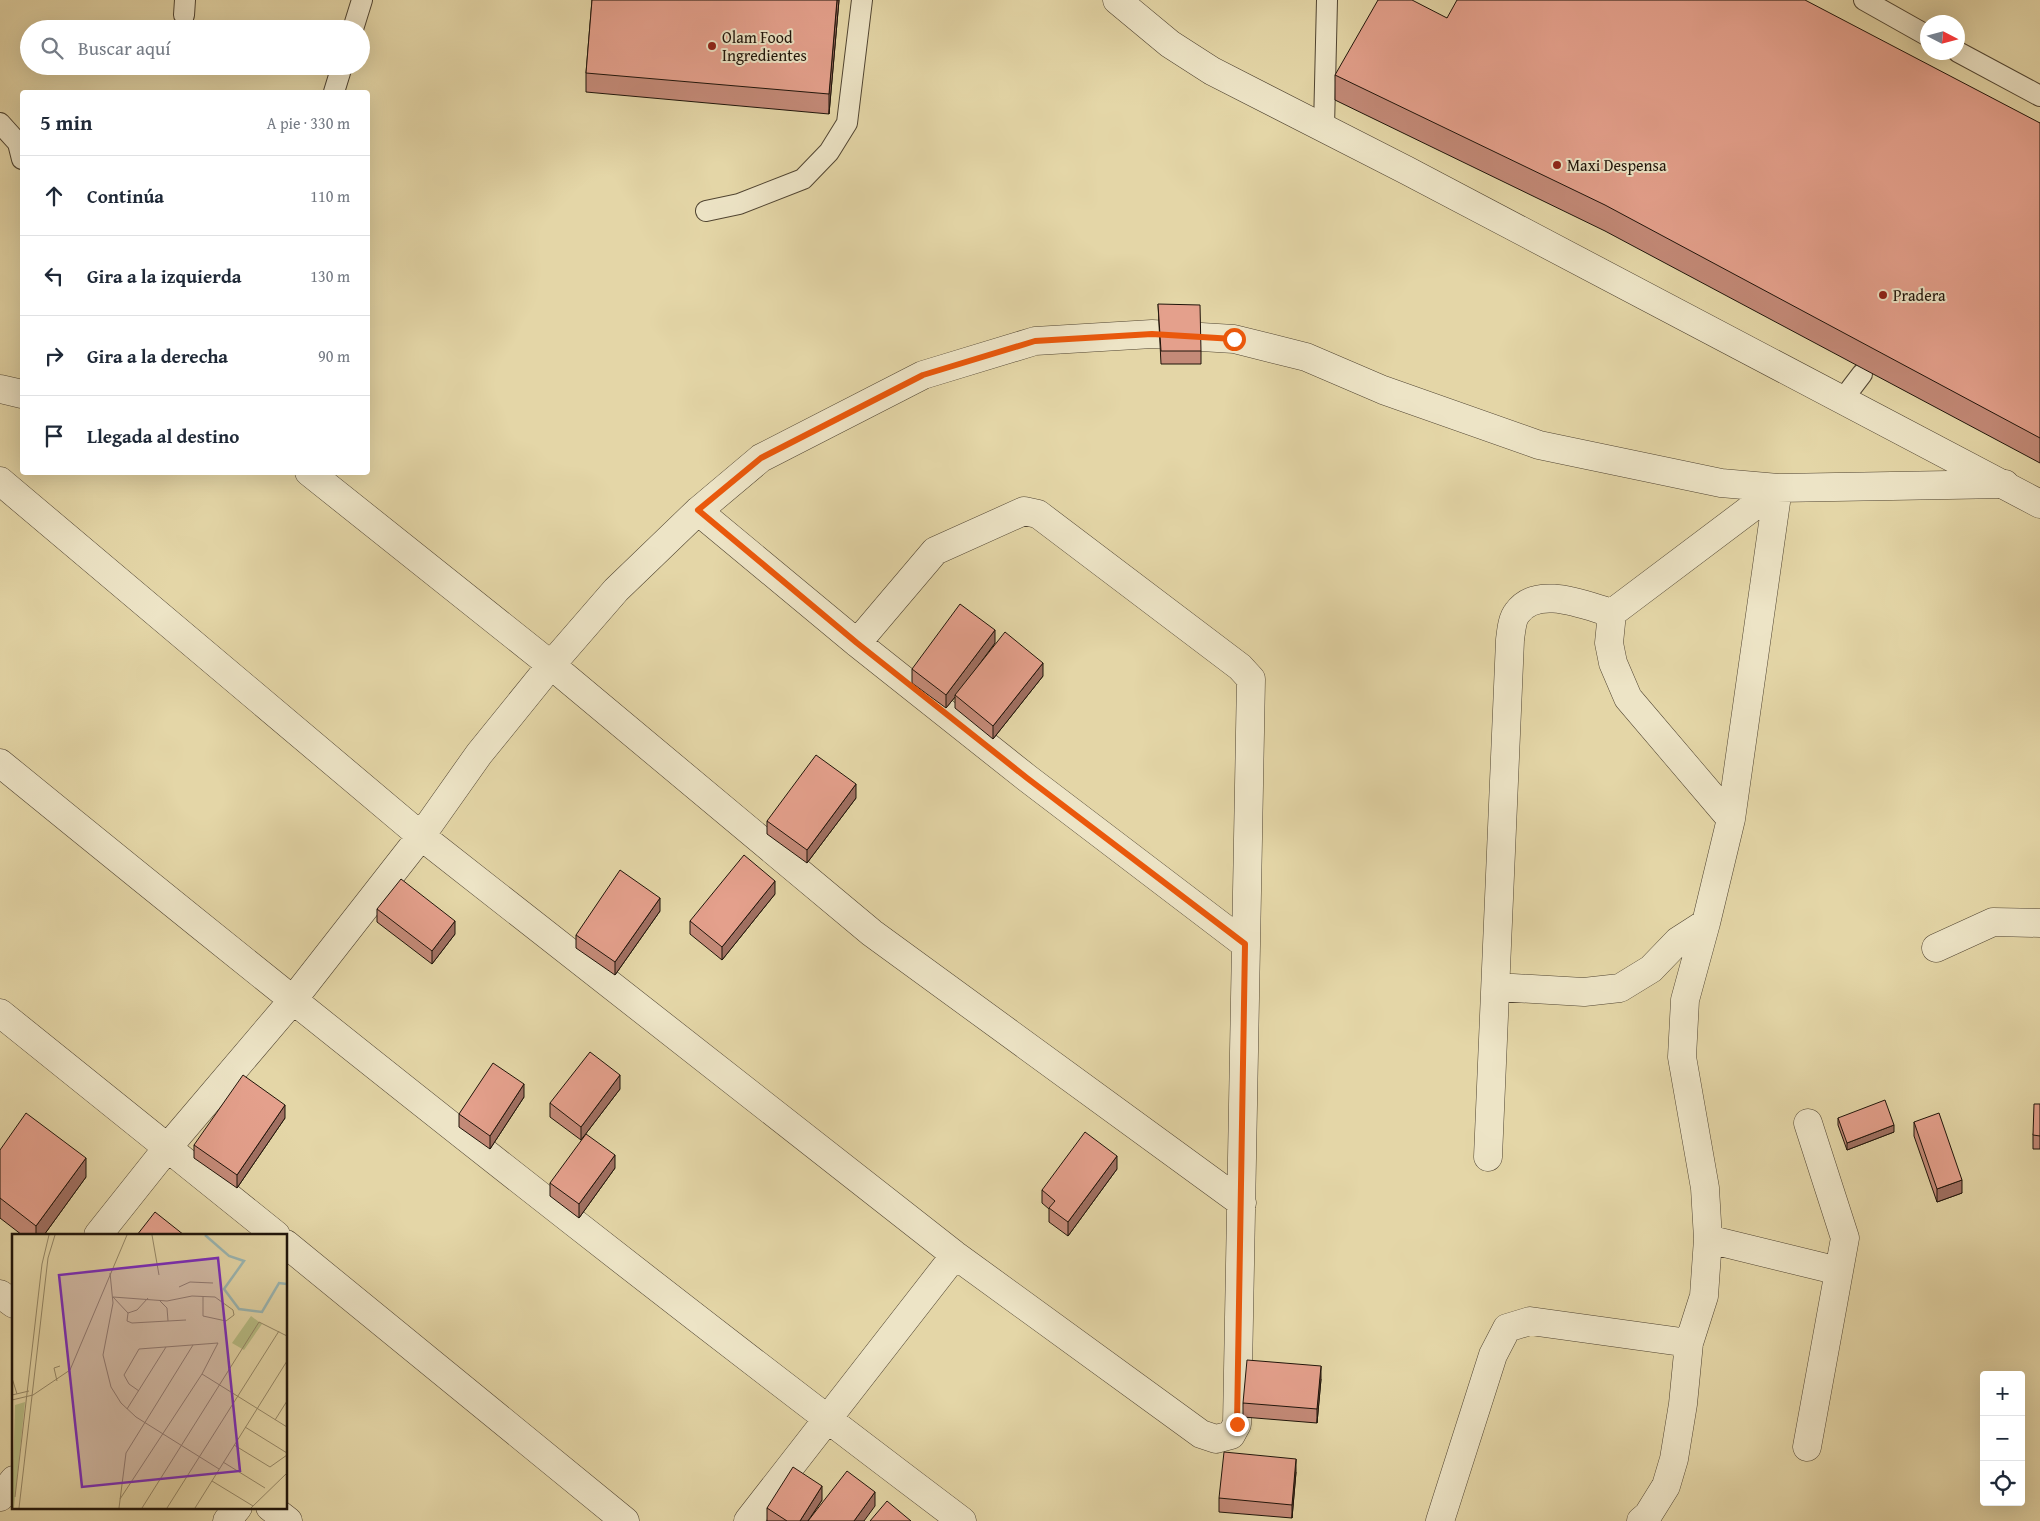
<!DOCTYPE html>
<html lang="es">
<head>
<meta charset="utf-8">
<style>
  body { margin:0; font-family:"Gentium Book Plus",serif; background:#f2f2f3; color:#1f2937 }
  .controls { position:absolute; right:15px; bottom:15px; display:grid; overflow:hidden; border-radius:5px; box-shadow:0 5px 20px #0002 }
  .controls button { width:45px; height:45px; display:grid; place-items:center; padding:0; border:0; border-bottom:1px solid #e0e1e3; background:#fff; color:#1f2937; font:25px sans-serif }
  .compass { position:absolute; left:1920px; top:15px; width:45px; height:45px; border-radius:50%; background:#fff; box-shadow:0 5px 20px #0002; rotate:96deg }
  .stop { position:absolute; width:15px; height:15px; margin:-11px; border:4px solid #ea580c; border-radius:50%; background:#fff }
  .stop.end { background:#ea580c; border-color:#fff; box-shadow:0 1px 5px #0008 }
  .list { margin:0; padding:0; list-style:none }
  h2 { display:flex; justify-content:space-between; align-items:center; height:65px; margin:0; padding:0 20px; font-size:21px }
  h2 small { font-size:16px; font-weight:400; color:#747a83 }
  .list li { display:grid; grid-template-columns:32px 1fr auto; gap:15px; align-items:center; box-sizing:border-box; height:80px; padding:0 20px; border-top:1px solid #e0e1e3 }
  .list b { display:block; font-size:19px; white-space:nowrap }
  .list em { font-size:16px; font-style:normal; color:#747a83 }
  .icon { flex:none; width:28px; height:28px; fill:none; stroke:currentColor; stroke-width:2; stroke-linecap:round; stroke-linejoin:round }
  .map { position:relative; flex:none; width:2040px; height:1521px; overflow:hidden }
  .search { position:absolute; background:#fff; box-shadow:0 5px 20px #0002; left:20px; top:20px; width:350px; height:55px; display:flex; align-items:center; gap:12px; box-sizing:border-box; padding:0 18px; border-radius:28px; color:#747a83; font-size:19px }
  .panel { position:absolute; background:#fff; box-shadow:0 5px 20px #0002; left:20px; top:90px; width:350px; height:385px; border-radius:5px }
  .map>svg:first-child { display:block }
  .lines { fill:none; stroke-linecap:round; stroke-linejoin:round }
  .service-casing { stroke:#504431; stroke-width:22 }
  .minor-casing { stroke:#504431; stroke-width:29 }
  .tertiary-casing { stroke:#504431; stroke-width:29 }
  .service { stroke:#ede4c6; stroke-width:20 }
  .minor { stroke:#ede4c6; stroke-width:28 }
  .tertiary { stroke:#ede4c6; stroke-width:28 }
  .wall { fill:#c48a78; stroke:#1f140a }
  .shaded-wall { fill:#a07062; stroke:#1f140a }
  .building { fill:#e4a08c; stroke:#1f140a }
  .route { stroke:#ea580c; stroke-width:6 }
  .poi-dot { fill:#8f2418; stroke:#ede4c6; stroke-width:2 }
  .labels { text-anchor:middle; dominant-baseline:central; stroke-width:4; stroke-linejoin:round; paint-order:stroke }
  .poi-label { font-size:16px; fill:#1f140a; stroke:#ede4c6; text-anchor:start }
  .inset-river { fill:none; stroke:#9ab6b3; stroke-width:2.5 }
  .inset-road { fill:none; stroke:#958868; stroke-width:1 }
  .view { fill:#7b2cbf; fill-opacity:0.15; stroke:#7b2cbf; stroke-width:2.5 }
  .inset-edge { fill:none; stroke:#1f140a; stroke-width:2.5 }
</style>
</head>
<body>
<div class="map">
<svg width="2040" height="1521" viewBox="0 0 2040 1521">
  <rect width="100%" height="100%" fill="#e4d6a7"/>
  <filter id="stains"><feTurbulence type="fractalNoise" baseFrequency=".004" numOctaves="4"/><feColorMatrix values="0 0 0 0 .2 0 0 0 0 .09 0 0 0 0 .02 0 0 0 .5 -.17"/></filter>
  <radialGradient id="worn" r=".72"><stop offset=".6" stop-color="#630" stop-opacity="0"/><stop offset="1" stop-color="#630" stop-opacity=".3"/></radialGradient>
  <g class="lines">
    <defs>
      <path id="service" d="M1864,0L1928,36
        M184,15L185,0
        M353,29L362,0
        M1958,52L2040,96
        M334,92L342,66
        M0,123L18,143L22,159
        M1324,127L1327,0
        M706,211L739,204L803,179L829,152L847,123L862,0
        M1843,399L1862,374"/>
      <path id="minor" d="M0,389L22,394
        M309,472L551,665L872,933L1242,1203
        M0,481L421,836L955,1255L1201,1434L1216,1439L1231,1435L1237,1424L1251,679L1240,667L1038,514L1024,511L935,551L857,643
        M698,511L857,643L1027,778L1245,944
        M0,763C316,1021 636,1275 962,1521
        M1731,819L1628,698L1613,663L1609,643L1612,613L1778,488
        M1936,948L1993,922L2040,923
        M1496,987L1584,992L1620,988L1651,969L1678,941L1706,923
        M0,1013L276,1235
        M1488,1157L1510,640C1511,632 1512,619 1517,613C1537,584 1586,606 1612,613
        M98,1235L168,1147L292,1001L421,836L479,754L551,665L616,590L698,511L761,458L923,375L1035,341L1152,334L1234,339L1306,357L1383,390L1539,445L1721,483L1778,488L2005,484
        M1708,1239L1839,1271
        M286,1244L625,1521
        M0,1294L14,1304
        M1807,1447L1845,1238L1808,1123
        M0,1497L14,1480
        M270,1507L288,1521
        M227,1521L238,1507
        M748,1521L955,1255
        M1440,1521L1493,1355L1507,1328L1530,1321L1689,1343
        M1641,1521L1648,1515L1666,1486L1674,1459L1683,1404L1689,1343L1704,1296L1708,1239L1705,1188L1682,1057L1685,1000L1706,923L1731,819L1778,488"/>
      <path id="tertiary" d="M1117,0L1170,44L1212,71L1406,170L2040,504"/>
    </defs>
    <use href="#service" class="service-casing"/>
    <use href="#minor" class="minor-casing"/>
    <use href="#tertiary" class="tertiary-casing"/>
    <use href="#service" class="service"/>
    <use href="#minor" class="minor"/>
    <use href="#tertiary" class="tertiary"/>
  </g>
  <path class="wall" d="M592,0H839L829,114L586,92V73Z
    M1447,18L2040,123V463L1605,231L1335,100V75Z
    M1158,304L1201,351V364H1161Z
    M995,643L980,663L1043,676L993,739L955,708V697L946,708L912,683V669Z
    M856,798L807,863L767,834V821Z
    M775,894L722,960L690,934V921Z
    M377,909L455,934L432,964L377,922Z
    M660,911L615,975L576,948V935Z
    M620,1089L581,1140L550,1117V1103Z
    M524,1097L490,1149L459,1127V1114Z
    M2040,1104V1149H2033V1135Z
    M285,1118L237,1188L194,1158V1145Z
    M1838,1118L1894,1132L1847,1150L1838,1125Z
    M1914,1122L1962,1193L1937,1202L1914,1136Z
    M0,1150L86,1177L44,1235H22L0,1218Z
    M615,1168L579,1218L550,1196V1183Z
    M1117,1169L1068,1236L1049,1222V1209L1042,1203V1190Z
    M1321,1379L1317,1423L1243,1417V1403Z
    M1296,1472L1292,1518L1219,1512V1498Z
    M822,1500L808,1521H767V1508Z"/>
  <path class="shaded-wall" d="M837,0H839L829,114V94Z
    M995,630V643L956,696L955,695V697L946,708V695Z
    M1043,663V676L993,739V726Z
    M856,784V798L807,863V850Z
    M775,881V894L722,960V947Z
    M660,898V911L615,975V962Z
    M455,921V934L432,964V951Z
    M620,1075V1089L581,1140V1127Z
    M524,1084V1097L490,1149V1136Z
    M285,1105V1118L237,1188V1175Z
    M1894,1125V1132L1847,1150V1143Z
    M615,1155V1168L579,1218V1204Z
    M1117,1156V1169L1068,1236V1222Z
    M86,1158V1177L44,1235H36V1226Z
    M1962,1180V1193L1937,1202V1189Z
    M1321,1366V1379L1317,1423V1409Z
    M1296,1459V1472L1292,1518V1505Z
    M822,1486V1500L808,1521H800Z
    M875,1492V1506L864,1521H854Z"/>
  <path class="building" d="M592,0H837L829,94L586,73Z
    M1378,0H1412L1447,18L1457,0H1805L2040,123V438L1605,205L1335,75Z
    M1158,304L1200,305L1201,351H1161Z
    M960,604L995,630L946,695L912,669Z
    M1005,632L1043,663L993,726L955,695Z
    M816,755L856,784L807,850L767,821Z
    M744,855L775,881L722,947L690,921Z
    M620,870L660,898L615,962L576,935Z
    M401,879L455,921L432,951L377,909Z
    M590,1052L620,1075L581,1127L550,1103Z
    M493,1063L524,1084L490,1136L459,1114Z
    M243,1075L285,1105L237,1175L194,1145Z
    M1885,1100L1894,1125L1847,1143L1838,1118Z
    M2034,1104H2040V1136L2033,1135Z
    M26,1113L86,1158L36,1226L0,1198V1150Z
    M1939,1113L1962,1180L1937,1189L1914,1122Z
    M1085,1132L1117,1156L1068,1222L1049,1208L1055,1201L1042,1190Z
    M586,1134L615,1155L579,1204L550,1183Z
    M155,1212L184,1235H137Z
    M1247,1360L1321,1366L1317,1409L1243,1403Z
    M1224,1452L1296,1459L1292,1505L1219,1498Z
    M793,1467L822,1486L800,1521H787L767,1508Z
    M847,1471L875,1492L854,1521H808Z
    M887,1501L911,1521H870Z"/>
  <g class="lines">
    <path class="route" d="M1234,339L1152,334L1035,341L923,375L761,458L698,510L857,643L1027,778L1245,944L1237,1424"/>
  </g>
  <g class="poi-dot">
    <circle cx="712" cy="46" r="5"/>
    <circle cx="1557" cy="165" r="5"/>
    <circle cx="1883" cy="295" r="5"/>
  </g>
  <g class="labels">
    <g class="poi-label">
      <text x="722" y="37">Olam Food<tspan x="722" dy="18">Ingredientes</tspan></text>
      <text x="1567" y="165">Maxi Despensa</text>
      <text x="1893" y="295">Pradera</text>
    </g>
  </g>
  <g transform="translate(12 1234)">
    <rect width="275" height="275" fill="#e4d6a7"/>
    <path d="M239,82L250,90L232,116L220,109ZM13,168L2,274H0L3,171Z" fill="#b7bd85"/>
    <path class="inset-river" d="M193,1L217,22L232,27L212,55L227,75L250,78L267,49L275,50"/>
    <path class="inset-road" d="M140,1L147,41M98,39L101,69L91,121L99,153L109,169L124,183L207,235M167,53L178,48L201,49M101,63L155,67L180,62L203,63L221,76L222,81L214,87L191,82V63M101,63L116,79L125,76L136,64M147,66L155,74L156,87M116,79L115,87L120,89L174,86M190,140L275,193M0,144L5,160M45,147L42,134L48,132M0,161L17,157M0,166L21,161L58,136L115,1M115,175L154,113M263,186L275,167M233,193L275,219M222,211L258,233L275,221M211,228L253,254M200,247L241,272M3,263L30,30L37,1M108,265L190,140L206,109L127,115L112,141L117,150L127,157M7,274L36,24L43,1M107,274L114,219L181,111M130,274L247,88L275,102M155,274L267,97M183,274L275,127M239,274L275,239"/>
    <path class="view" d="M206,24L228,237L70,253L47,41Z"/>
    <rect width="275" height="275" class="inset-edge"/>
  </g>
  <rect width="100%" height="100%" filter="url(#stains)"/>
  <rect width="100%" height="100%" fill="url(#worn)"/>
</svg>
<div class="controls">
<button>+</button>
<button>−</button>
<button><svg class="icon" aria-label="locate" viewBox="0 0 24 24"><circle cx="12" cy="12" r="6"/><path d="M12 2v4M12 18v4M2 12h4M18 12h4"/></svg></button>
</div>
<svg class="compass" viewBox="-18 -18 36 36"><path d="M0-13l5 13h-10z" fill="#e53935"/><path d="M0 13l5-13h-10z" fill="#747a83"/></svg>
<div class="stop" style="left:1234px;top:339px"></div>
<div class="stop end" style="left:1237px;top:1424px"></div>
<div class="search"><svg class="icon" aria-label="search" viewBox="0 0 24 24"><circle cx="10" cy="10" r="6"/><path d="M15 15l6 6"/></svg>Buscar aquí</div>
<section class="panel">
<h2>5 min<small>A pie · 330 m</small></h2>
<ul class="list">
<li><svg class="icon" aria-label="ahead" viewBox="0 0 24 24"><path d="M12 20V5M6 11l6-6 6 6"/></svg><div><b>Continúa</b></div><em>110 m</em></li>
<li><svg class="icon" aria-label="left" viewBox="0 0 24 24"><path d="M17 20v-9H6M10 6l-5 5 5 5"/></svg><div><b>Gira a la izquierda</b></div><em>130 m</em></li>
<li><svg class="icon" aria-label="right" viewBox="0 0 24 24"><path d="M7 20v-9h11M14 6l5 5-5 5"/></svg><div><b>Gira a la derecha</b></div><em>90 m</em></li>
<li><svg class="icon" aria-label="arrive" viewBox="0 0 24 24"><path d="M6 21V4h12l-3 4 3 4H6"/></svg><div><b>Llegada al destino</b></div></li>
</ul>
</section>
</div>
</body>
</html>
